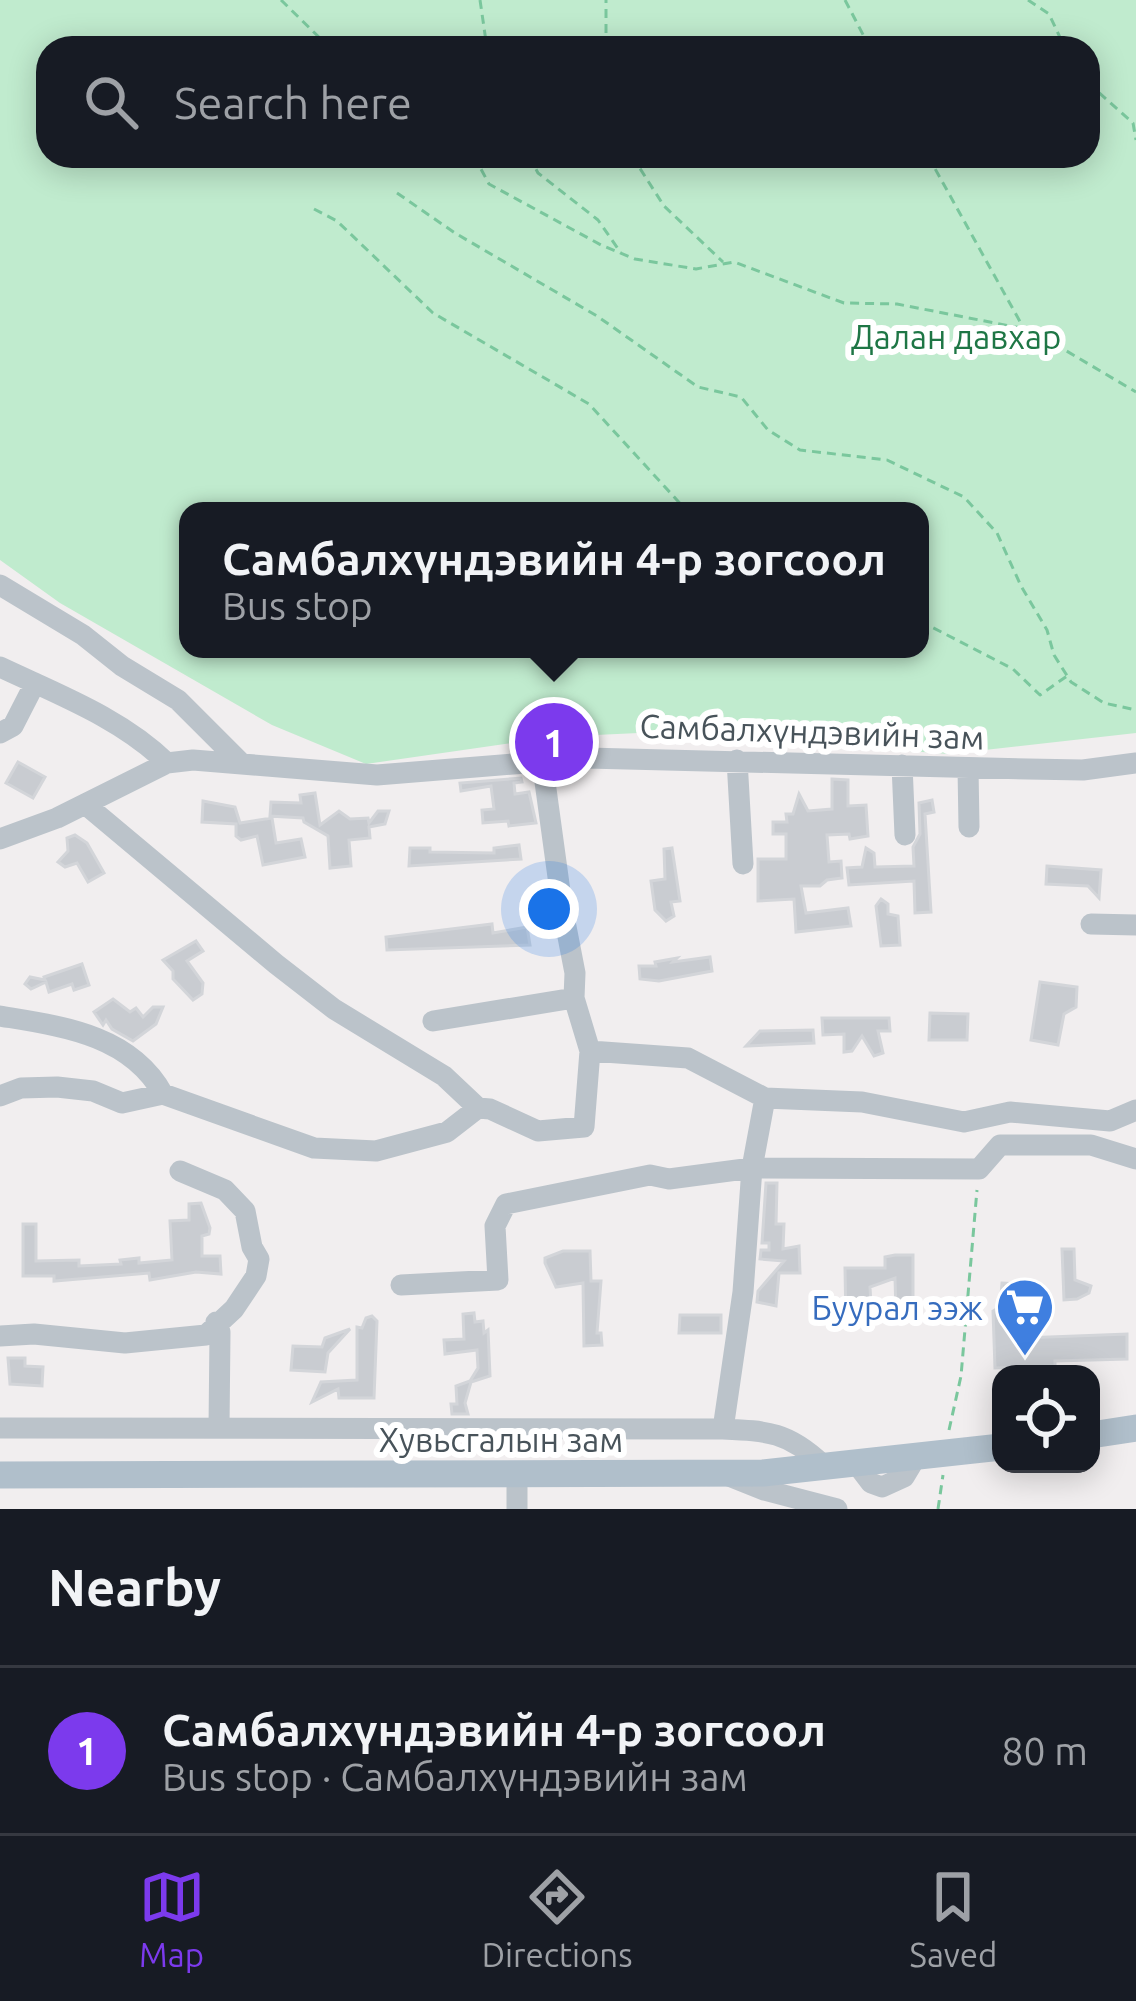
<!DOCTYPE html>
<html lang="en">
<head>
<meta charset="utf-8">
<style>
  body { margin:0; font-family:Ubuntu,sans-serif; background:#20242c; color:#f1f3f6 }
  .controls { position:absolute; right:36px; bottom:36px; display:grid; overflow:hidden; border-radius:24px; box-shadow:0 6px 30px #0003 }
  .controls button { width:108px; height:108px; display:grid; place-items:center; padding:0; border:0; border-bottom:3px solid #363941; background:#171b24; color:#f1f3f6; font:60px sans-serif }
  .you { position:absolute; left:549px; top:909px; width:42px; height:42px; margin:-30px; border:9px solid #fff; border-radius:50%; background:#1a73e8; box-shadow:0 0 0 18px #1a73e833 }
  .badge { display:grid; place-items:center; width:78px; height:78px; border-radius:50%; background:#7c3aed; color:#fff; font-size:39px; font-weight:700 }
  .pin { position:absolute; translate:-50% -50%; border:6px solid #fff; box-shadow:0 3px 12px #0006 }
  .popup { position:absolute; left:179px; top:502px; width:750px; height:156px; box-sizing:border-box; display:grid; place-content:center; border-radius:24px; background:#171b24; filter:drop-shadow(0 3px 9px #0005); font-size:39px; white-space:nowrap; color:#9ea1a6 }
  .popup b { font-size:45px; color:#f1f3f6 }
  .popup::after { content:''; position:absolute; left:50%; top:100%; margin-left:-24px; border:24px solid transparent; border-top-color:#171b24 }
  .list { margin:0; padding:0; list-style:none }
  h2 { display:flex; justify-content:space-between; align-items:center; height:156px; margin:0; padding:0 48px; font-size:51px }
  h2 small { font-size:39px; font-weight:400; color:#9ea1a6 }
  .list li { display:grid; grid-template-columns:78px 1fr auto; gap:36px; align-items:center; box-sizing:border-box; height:168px; padding:0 48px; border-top:3px solid #363941 }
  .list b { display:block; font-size:45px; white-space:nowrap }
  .list p { margin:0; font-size:39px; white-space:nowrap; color:#9ea1a6 }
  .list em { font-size:39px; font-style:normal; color:#9ea1a6 }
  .icon { flex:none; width:66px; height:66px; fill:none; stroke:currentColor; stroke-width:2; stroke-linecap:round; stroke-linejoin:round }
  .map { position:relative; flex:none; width:1136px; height:1509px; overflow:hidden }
  .search { position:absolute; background:#171b24; box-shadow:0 6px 30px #0003; left:36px; right:36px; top:36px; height:132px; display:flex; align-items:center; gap:30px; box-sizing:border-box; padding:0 42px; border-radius:36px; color:#9ea1a6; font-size:45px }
  .sheet { height:324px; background:#171b24 }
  nav { display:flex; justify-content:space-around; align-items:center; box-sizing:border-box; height:168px; border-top:3px solid #363941; background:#171b24; font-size:33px; color:#9ea1a6 }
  nav a { display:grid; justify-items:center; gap:6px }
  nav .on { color:#7c3aed }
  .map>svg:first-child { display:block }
  .green { fill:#c0ebce; fill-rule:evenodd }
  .building { fill:#c9ccd1; stroke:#d3d5d9; stroke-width:3 }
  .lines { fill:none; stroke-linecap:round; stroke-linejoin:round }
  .path { stroke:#7ac79d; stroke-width:3; stroke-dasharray:9 6; stroke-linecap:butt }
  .minor { stroke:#bbc3ca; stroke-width:21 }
  .major { stroke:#b0bfcb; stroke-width:27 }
  .labels { text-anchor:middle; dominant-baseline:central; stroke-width:12; stroke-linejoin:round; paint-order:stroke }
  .park-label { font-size:33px; fill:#1e7645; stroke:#fff }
  .street-label { font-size:33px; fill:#48535a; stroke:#fff }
  .shop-label { font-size:33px; fill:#366cbe; stroke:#fff; text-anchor:end }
</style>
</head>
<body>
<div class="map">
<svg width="1136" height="1509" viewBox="0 0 1136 1509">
  <rect width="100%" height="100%" fill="#f1eeef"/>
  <path class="green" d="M0,0H1136V733L949,754L660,732L553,737L366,764L272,725L60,603L0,560ZM48,48H1088V156H48ZM188,511H920V649H188Z"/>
  <path class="building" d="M18,762L45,777L33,798L6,783Z
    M521,778L522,782L514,783L515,794L529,792L536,823L509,826L508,821L483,823L482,810L494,809L491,786L461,791L460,783Z
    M832,779L848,780V806L866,805L868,836L850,839L849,834L827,835L829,862L841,861L842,878L827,880L820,886H801L806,913L848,908L851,926L796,932L794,899L758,901V859H786V834H773V822H787L786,814H793L799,794L808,811L832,809Z
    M315,793L320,825L339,811L350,819L368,818L369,823L378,811H389L385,824L369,827L370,838L349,840L351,866L330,868L328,836L304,822L303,818L270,816L271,802L301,803L300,795Z
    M932,800L934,812L925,814L931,912L915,913L914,881L849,885L847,868L862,867L866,848L874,853L875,867L914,866L913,847L920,834L919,803Z
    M203,801L235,807L240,823L272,818L276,843L301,839L305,857L263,865L257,836L241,840L236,836V824L202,822Z
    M75,835L87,843L104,873L88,882L77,863L65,867L58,862L68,851L67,838Z
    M519,845L521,859L409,866L410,848H430V852L494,853V848Z
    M672,848L680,901L671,902L674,916L666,921L655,910L651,881L665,879L664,849Z
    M1047,866L1101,870L1099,898L1088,886L1046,884Z
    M881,899L888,904V914L898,916L900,945L881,946L876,906Z
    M492,924L493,933L527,927L530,945L387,950L386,937Z
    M196,941L203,951L187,961L203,983L202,994L193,1000L173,979V971L163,960Z
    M710,957L712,971L659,981L640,979L639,966H656L655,962L677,958L673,962Z
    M82,964L89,985L74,990L72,984L49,992L46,982L31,989L25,984L30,977L45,980L44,977Z
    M1040,982L1077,987L1076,1007L1064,1014L1058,1045L1031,1040Z
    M113,999L130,1012L136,1008L143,1017L153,1007H163L156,1024L133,1041L112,1029L106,1020L103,1025L94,1012Z
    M930,1013L968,1014L967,1040H929Z
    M822,1018H889L890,1031H878L883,1053L874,1056L862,1036L852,1051L844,1052V1034L823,1035Z
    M813,1030L814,1043L746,1046L760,1031Z
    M766,1183H777L776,1224H784L783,1249L799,1246L800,1273H779L776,1306L757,1302L758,1291L784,1261L760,1259L761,1250H769V1243H762Z
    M201,1203L210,1228L209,1234L202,1236V1256H220L221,1274L196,1272L150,1280L149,1273L54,1281V1276H23V1224H36V1261L79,1260V1266L121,1264L120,1260L139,1258V1263L172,1260L170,1221L189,1220V1204Z
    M1062,1249H1074L1075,1280L1091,1286L1089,1293L1077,1299L1064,1300Z
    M563,1251H590L591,1281H601L597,1333H601L602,1345L584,1346L583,1283L556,1287L545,1263V1258Z
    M895,1255H913V1312H896L895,1278L870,1287L871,1305L857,1307V1323H846L845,1268H885V1257Z
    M1002,1283L1034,1285L1031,1325L1022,1326L1023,1338L1127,1334V1359L1055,1361V1366L995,1368L993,1311L1000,1307Z
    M474,1313L475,1322L483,1321L484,1333L488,1330L490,1376L471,1382L465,1403L468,1414H452L451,1404H457L456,1386L470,1381L478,1368L477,1350L445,1354L444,1340L464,1339L463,1314Z
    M680,1315H721V1333H679Z
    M372,1316L377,1321L374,1398H339L338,1389L312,1402L321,1382L357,1380V1327L362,1328L366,1318Z
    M350,1329L328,1353L325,1372L291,1370L293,1346L322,1347L325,1338Z
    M8,1358H25V1366L43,1367L42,1386L10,1384Z"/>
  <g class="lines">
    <path class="path" d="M281,0L330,48
      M480,0L487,48
      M845,0L870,48
      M1028,0L1049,14L1065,48
      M606,48V0
      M1088,83L1133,123L1136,140
      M474,156L489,184L601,245L635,259L696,269L734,262L844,303L897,304L1031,330L1136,392
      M529,156L538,173L598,220L621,253
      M632,156L664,206L723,262
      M928,156L1023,327
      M397,193L455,233L597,316L698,387L741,397L768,430L800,450L887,460L964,497L997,533L1021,586L1047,630L1054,655L1071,682L1104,703L1136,710
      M314,209L337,221L433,313L589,404L687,511
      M920,621L1013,669L1040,695L1067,676
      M949,1430L961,1376L977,1190
      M938,1509L943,1475"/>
    <path class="minor" d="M0,585L83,635L122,666L178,700L240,762
      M0,667C57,694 121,718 167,763
      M0,733L13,726L35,683
      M737,760L743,864
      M902,765L905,835
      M968,768L969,827
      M85,804L276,964L334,1009L444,1076L478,1108L490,1109L538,1131L584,1127L590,1051L574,998L575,973L562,906L542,760
      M0,839L57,818L167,763L193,760L377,775L587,758L1028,769L1083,770L1136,763
      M1091,924L1136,925
      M0,1016C60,1026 130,1034 163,1094
      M433,1021L574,998
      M590,1051L688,1058L765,1098L862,1102L964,1122L1010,1112L1110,1121L1136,1110
      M0,1096L21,1088L57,1087L93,1091L122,1103L163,1094L314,1148L376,1151L447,1132L478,1108
      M765,1098L752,1168L743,1292L723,1429C768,1431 788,1432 822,1464
      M401,1285L498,1280L495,1226L506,1204L650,1175L669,1179L752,1168L979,1169L1000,1145H1091L1136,1159
      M216,1322L220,1332L219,1428
      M0,1336L34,1334L125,1343L206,1335L234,1309L256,1276L259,1259L252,1247L245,1211L225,1190L180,1171
      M0,1428L723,1429
      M855,1462L871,1483L882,1487L904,1477L916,1457
      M729,1476L764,1490L837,1509
      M517,1509V1475"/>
    <path class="major" d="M1091,1435L1136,1428
      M0,1475L763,1473L1001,1447"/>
  </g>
  <defs>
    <symbol id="supermarket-pin" viewBox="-11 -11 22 30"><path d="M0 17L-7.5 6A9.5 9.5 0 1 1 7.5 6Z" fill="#3f7fe0" stroke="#fff"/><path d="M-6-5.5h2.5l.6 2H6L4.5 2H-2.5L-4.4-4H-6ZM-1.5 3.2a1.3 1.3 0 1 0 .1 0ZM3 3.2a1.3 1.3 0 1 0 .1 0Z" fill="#fff"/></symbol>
  </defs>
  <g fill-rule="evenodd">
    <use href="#supermarket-pin" x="992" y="1274" width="66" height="90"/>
  </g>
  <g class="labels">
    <g class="park-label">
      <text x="956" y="336">Далан давхар</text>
    </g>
    <g class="street-label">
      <text transform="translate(812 731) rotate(2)">Самбалхүндэвийн зам</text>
      <text x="501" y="1439">Хувьсгалын зам</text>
    </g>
    <g class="shop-label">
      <text x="983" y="1307">Буурал ээж</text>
    </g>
  </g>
</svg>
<div class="controls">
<button><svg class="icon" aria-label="locate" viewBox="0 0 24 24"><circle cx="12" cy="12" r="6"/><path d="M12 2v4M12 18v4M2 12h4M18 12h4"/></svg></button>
</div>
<div class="you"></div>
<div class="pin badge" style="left:554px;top:742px">1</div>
<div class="popup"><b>Самбалхүндэвийн 4-р зогсоол</b>Bus stop</div>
<div class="search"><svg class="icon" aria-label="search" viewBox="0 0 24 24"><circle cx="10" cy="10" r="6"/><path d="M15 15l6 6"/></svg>Search here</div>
</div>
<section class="sheet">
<h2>Nearby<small></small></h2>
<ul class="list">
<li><span class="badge">1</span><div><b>Самбалхүндэвийн 4-р зогсоол</b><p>Bus stop · Самбалхүндэвийн зам</p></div><em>80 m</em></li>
</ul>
</section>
<nav>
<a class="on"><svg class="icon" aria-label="map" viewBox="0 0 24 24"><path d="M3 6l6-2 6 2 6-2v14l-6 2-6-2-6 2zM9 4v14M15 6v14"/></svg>Map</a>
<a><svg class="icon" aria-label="directions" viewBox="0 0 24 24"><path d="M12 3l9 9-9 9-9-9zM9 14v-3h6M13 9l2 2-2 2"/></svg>Directions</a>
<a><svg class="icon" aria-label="saved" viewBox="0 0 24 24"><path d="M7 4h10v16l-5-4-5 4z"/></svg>Saved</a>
</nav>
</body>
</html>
